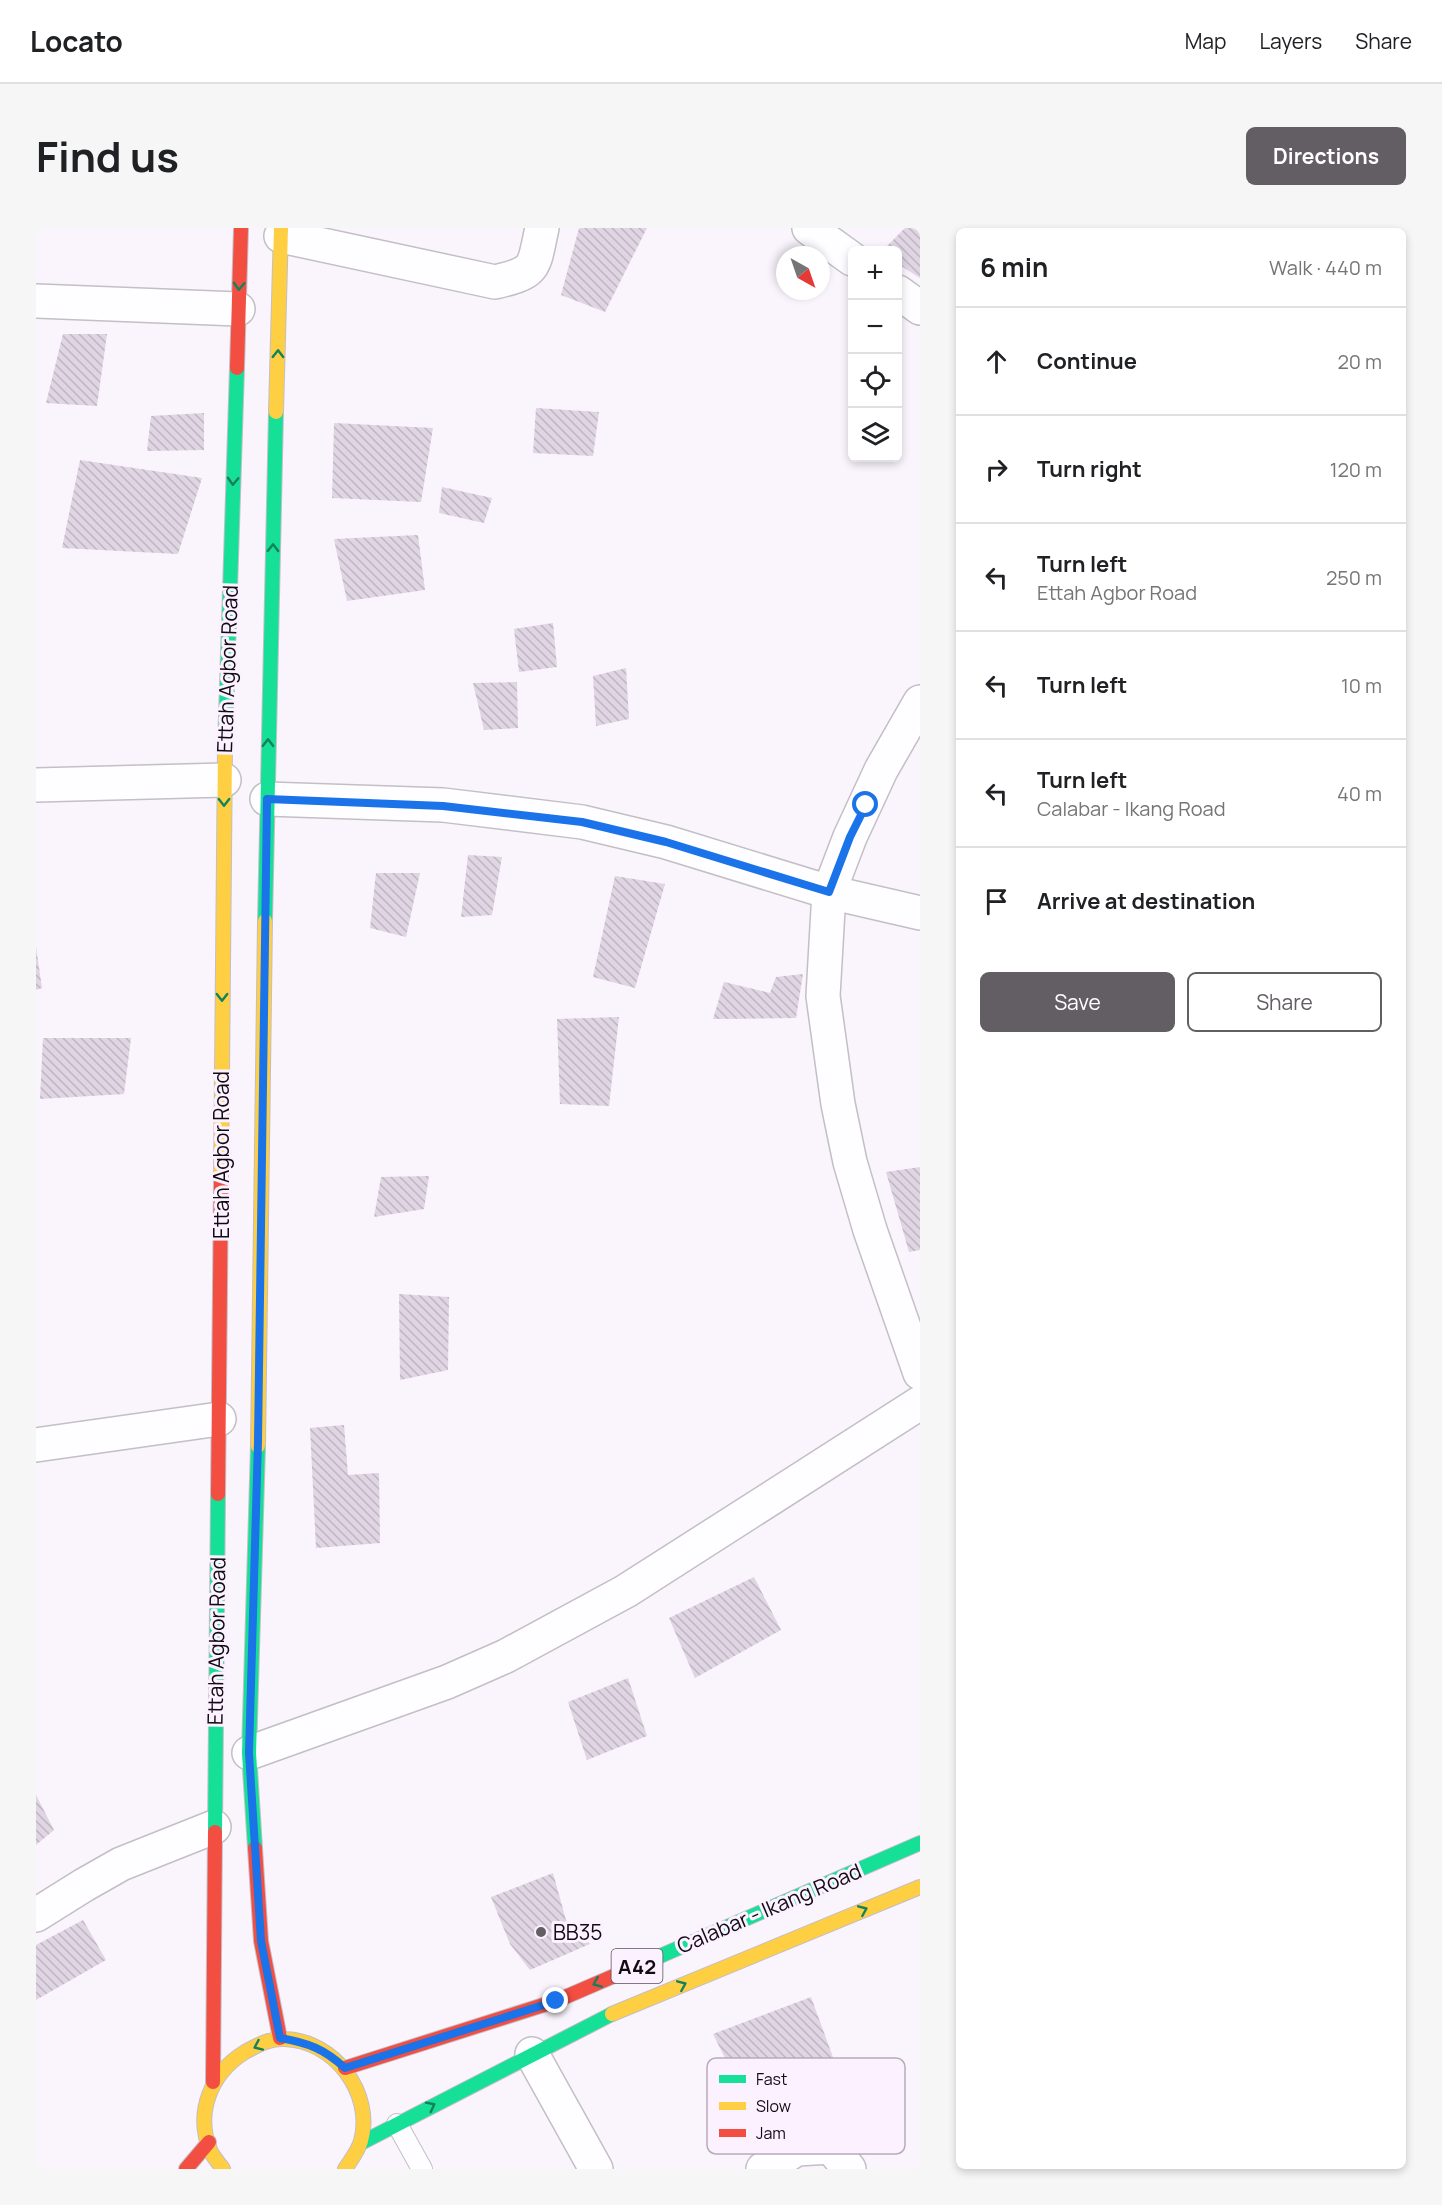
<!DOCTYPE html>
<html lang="en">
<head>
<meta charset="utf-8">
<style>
  body { margin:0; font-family:Manrope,sans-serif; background:#f6f6f6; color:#202124 }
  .controls { position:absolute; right:18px; top:18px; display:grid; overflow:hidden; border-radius:9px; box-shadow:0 3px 9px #0003 }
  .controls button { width:54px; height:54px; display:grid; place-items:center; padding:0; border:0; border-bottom:2px solid #e0e0e0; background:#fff; color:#202124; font:30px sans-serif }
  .compass { position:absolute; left:740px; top:18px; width:54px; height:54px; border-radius:50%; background:#fff; box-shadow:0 3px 9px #0003; rotate:140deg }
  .stop { position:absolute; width:18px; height:18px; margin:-14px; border:4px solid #1a73e8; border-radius:50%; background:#fff }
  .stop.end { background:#1a73e8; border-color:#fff; box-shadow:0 2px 6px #0008 }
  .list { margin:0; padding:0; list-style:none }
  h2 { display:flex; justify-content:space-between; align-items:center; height:78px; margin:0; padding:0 24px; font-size:26px }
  h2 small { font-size:20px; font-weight:400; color:#757577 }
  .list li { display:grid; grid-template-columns:39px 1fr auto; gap:18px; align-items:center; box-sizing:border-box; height:108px; padding:0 24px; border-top:2px solid #e0e0e0 }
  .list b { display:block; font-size:22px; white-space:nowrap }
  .list p { margin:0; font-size:20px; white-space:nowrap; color:#757577 }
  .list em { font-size:20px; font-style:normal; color:#757577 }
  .actions { display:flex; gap:12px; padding:18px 24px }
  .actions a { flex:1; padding:14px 0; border:2px solid #635d64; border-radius:9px; text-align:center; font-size:21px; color:#635d64 }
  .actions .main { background:#635d64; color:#fff }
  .icon { flex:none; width:33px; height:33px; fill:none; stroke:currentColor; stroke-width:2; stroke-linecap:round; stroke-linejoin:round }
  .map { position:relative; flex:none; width:884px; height:1941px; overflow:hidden; border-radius:9px }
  header { display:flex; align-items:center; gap:36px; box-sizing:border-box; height:84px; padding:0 30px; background:#fff; border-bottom:2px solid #e0e0e0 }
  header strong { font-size:28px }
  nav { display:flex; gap:33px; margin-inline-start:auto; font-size:21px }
  .intro { display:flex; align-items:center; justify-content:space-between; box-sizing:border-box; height:144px; padding:0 36px }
  h1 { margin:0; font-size:42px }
  .button { padding:15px 27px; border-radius:9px; background:#635d64; color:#fff; font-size:21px; font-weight:700 }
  main { display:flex; gap:36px; padding:0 36px }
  aside { flex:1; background:#fff; border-radius:9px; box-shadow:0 3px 9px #0003 }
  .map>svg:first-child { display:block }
  .building { fill:url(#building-back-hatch) }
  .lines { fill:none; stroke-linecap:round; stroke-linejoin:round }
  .lane-casing { stroke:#c4bec5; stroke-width:22 }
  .street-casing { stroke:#c4bec5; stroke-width:36 }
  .fast-casing { stroke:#c4bec5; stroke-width:16 }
  .slow-casing { stroke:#c4bec5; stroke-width:16 }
  .jam-casing { stroke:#c4bec5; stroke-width:16 }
  .lane { stroke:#fefdff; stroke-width:20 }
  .street { stroke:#fefdff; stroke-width:33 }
  .fast { stroke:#16e098; stroke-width:14 }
  .slow { stroke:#ffcf43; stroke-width:14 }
  .jam { stroke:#f24e42; stroke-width:14 }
  .oneway { stroke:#14805c }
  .route { stroke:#1a73e8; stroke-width:8 }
  .poi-dot { fill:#635d64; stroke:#fcf1ff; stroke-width:2 }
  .labels { text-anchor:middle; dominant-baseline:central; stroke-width:6; stroke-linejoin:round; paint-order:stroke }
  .shield { fill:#fcf1ff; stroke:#585059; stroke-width:1.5 }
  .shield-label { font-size:20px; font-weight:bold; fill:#110b12 }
  .street-label { font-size:21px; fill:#110b12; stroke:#fcf1ff }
  .poi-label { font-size:21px; fill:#110b12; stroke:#fcf1ff; text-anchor:start }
  .key { fill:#fcf1ff; stroke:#b6acb8; stroke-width:1.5 }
  .key-label { font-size:16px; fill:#110b12 }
</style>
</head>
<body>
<header>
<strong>Locato</strong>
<nav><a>Map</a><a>Layers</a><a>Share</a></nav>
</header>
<div class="intro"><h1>Find us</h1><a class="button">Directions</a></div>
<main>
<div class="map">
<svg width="884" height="1941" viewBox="0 0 884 1941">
  <defs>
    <pattern id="building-back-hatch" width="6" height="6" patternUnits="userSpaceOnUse" patternTransform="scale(1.5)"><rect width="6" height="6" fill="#e0d5e3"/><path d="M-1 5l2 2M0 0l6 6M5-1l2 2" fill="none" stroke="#bfb6c2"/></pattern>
  </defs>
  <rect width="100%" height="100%" fill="#faf4fc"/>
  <path class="building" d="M543,0H611L569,84L525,67Z
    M869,0H884V50L862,36V22H847Z
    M27,106H71L61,178L10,175Z
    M500,180L563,184L557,228L497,225Z
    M168,185V222L111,223L115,188Z
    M298,195L397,200L385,274L296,270Z
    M44,232L166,250L142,326L26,320Z
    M406,259L456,270L448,295L403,285Z
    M382,307L389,362L311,373L298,311Z
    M517,395L521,439L483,444L478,401Z
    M590,440L593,491L560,498L557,448Z
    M481,454L482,500L448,502L437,455Z
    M432,627L466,629L456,687L425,689Z
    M340,645H384L370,709L334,700Z
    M579,648L629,656L599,760L557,749Z
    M0,719L6,760L0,762Z
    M767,746L760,790L677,791L688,754L734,765L740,749Z
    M583,789L573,878L524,876L521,791Z
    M7,810H95L88,866L4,871Z
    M884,939V1022L873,1024L850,944Z
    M393,948L388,981L338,989L345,949Z
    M363,1066L413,1069L412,1142L364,1152Z
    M308,1197L312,1247L343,1245L344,1315L280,1320L274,1200Z
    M718,1349L745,1402L659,1450L633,1390Z
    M592,1450L611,1508L551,1532L532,1474Z
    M0,1567L18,1602L0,1617Z
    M517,1645L530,1692L554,1716L494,1742L474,1716L455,1669Z
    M47,1692L70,1732L0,1772V1717Z
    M775,1769L817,1884L785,1898L763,1873L777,1850L717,1886L677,1806Z"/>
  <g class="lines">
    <defs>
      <path id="lane" d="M361,1896L386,1941"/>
      <path id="street" d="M773,0L816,31
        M245,8L459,54C502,44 497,40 506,0
        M862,64L884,80
        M0,73L202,81
        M884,474L845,542L814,609L793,664L787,768L802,876L814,934L834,1002L884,1145
        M0,557L188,552
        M231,571L407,577L546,594L630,614L793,664L884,685
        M0,1217L183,1191
        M213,1525L411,1454L470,1428L590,1363L884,1175
        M0,1687L48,1657L85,1636L178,1599
        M496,1826L560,1941
        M727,1941L761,1921L795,1919L813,1941"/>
      <path id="fast" d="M189,520L201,140
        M229,693L240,184
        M179,1604L182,1266
        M219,1620L213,1525L222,1218
        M615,1732L884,1615
        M325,1915L576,1786"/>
      <path id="slow" d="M240,184L245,0
        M185,954L189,520
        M222,1218L229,693
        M576,1786L884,1659
        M187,1941C183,1935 177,1929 174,1922C159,1884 175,1845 209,1824C220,1818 234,1810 248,1811C298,1812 338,1865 325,1913C322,1923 315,1932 309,1941"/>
      <path id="jam" d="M201,140L205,0
        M182,1266L185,954
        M219,1620L225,1713L244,1810
        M309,1840L520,1773L615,1732
        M177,1854L179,1604
        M150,1941L173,1914"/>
    </defs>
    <use href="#lane" class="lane-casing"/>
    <use href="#street" class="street-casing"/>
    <use href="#fast" class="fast-casing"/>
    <use href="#slow" class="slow-casing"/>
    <use href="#jam" class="jam-casing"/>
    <use href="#lane" class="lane"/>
    <use href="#street" class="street"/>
    <use href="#fast" class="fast"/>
    <use href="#slow" class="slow"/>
    <use href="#jam" class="jam"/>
  </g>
  <defs><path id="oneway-chevron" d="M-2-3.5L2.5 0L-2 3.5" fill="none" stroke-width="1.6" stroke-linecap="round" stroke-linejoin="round" transform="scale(1.5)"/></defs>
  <g class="oneway">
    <use href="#oneway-chevron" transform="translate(203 58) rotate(92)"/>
    <use href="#oneway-chevron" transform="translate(242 126) rotate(-89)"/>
    <use href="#oneway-chevron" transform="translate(197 253) rotate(92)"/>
    <use href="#oneway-chevron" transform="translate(237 320) rotate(-89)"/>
    <use href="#oneway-chevron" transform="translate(232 515) rotate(-89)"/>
    <use href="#oneway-chevron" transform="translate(188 574) rotate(90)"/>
    <use href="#oneway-chevron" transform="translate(186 769) rotate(90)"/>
    <use href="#oneway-chevron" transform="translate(827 1682) rotate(-23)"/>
    <use href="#oneway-chevron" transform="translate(561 1755) rotate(157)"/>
    <use href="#oneway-chevron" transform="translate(646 1757) rotate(-23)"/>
    <use href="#oneway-chevron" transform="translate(222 1818) rotate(156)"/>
    <use href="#oneway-chevron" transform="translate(395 1878) rotate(-27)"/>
  </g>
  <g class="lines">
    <path class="route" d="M520,1773L309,1840C288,1821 273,1815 244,1810L225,1713L213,1525L222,1213L231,571L407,578L546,594L630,614L793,664L814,609L830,577"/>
  </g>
  <circle class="poi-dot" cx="505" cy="1704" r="6"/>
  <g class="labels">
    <rect class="shield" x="575.5" y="1721" width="51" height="34" rx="4.5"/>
    <g class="shield-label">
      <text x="601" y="1738">A42</text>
    </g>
    <g class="street-label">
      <text transform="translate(191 441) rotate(-88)">Ettah Agbor Road</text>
      <text transform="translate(185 927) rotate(-90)">Ettah Agbor Road</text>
      <text transform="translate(180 1413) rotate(-89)">Ettah Agbor Road</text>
      <text transform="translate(733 1680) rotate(-23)">Calabar - Ikang Road</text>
    </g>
    <g class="poi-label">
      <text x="517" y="1704">BB35</text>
    </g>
  </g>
  <rect x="671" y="1830" width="198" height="96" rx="9" class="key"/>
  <rect x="683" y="1847" width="27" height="8" fill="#16e098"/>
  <rect x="683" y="1874" width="27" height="8" fill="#ffcf43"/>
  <rect x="683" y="1901" width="27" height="8" fill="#f24e42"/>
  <g class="key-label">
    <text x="720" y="1857">Fast</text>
    <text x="720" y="1884">Slow</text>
    <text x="720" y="1911">Jam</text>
  </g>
</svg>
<div class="controls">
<button>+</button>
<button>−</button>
<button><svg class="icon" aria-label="locate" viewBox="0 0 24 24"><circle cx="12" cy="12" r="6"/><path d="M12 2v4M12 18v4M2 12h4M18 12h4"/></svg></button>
<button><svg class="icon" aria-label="layers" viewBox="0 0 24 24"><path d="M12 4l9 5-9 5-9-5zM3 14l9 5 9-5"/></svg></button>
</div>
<svg class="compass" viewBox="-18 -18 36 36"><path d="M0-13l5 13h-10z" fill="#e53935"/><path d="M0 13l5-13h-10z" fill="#757577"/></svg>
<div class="stop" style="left:830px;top:577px"></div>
<div class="stop end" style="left:520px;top:1773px"></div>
</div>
<aside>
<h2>6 min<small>Walk · 440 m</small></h2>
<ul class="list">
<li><svg class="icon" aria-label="ahead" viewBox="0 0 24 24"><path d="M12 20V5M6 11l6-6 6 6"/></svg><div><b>Continue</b></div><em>20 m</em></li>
<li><svg class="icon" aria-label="right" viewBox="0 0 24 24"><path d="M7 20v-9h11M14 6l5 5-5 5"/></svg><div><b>Turn right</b></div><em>120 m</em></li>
<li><svg class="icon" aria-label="left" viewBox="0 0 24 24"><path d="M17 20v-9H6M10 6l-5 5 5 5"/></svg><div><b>Turn left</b><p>Ettah Agbor Road</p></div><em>250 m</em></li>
<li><svg class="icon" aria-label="left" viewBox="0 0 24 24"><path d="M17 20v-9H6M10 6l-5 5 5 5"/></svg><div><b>Turn left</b></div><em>10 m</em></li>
<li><svg class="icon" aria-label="left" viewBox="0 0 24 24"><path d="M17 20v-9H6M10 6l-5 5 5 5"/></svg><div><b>Turn left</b><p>Calabar - Ikang Road</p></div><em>40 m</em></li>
<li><svg class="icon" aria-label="arrive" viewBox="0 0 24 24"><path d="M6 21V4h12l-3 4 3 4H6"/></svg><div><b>Arrive at destination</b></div></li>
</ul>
<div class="actions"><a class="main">Save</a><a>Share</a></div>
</aside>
</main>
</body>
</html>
